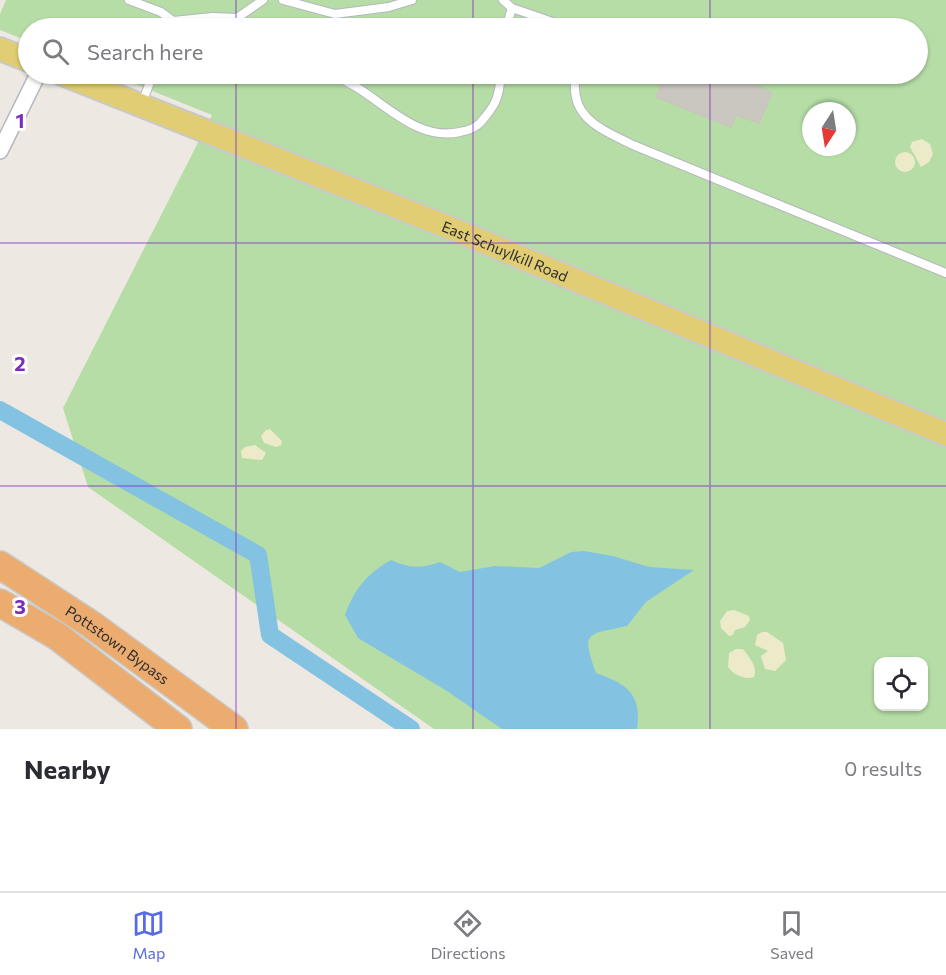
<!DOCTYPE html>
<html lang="en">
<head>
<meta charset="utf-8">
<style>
  body { margin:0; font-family:Commissioner,sans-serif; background:#f2f2f3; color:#2b2b33 }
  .controls { position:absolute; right:18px; bottom:18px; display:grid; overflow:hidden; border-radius:12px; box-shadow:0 2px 4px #0004 }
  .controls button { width:54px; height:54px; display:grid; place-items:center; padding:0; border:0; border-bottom:2px solid #e1e1e2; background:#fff; color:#2b2b33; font:30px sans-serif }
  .compass { position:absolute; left:802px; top:102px; width:54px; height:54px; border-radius:50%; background:#fff; box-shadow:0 2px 4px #0004; rotate:192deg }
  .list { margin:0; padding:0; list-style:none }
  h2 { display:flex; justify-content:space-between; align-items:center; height:78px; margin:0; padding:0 24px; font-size:26px }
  h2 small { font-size:20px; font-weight:400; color:#7c7c81 }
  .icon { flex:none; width:33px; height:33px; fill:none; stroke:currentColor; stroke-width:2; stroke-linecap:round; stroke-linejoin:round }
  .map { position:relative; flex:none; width:946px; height:729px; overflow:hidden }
  .search { position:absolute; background:#fff; box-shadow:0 2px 4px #0004; left:18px; right:18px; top:18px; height:66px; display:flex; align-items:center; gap:15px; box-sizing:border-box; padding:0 21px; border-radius:33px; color:#7c7c81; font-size:22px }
  .sheet { height:162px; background:#fff }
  nav { display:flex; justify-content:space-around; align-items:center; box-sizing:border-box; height:84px; border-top:2px solid #e1e1e2; background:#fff; font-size:16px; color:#7c7c81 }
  nav a { display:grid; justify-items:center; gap:3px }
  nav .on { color:#586ae5 }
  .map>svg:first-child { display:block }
  .green { fill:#b6dda6; fill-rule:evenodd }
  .sand { fill:#edeaca }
  .water { fill:#83c3e1 }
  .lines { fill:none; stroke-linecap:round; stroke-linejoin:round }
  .canal { stroke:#83c3e1; stroke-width:18 }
  .building { fill:#cac7c0; stroke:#c9c5bc; stroke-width:1.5 }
  .service-casing { stroke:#b6b7c0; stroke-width:10 }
  .minor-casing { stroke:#b6b7c0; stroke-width:18 }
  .primary-casing { stroke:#c9c9c9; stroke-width:26 }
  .motorway-casing { stroke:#c9c9c9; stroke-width:30 }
  .service { stroke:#fff; stroke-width:8 }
  .minor { stroke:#fff; stroke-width:15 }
  .primary { stroke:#e1ce74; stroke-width:22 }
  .motorway { stroke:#ecac6f; stroke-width:27 }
  .grid { fill:none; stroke:#7b2cbf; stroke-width:1.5; stroke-opacity:0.55 }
  .labels { text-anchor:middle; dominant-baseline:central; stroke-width:6; stroke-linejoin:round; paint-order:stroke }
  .street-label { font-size:15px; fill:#2e2e2e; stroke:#fff }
  .grid-label { font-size:20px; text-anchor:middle; font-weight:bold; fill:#7b2cbf; stroke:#fff; stroke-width:6; stroke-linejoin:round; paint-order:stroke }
</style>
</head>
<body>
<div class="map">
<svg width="946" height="729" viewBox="0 0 946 729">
  <rect width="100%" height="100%" fill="#ede9e2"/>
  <path class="green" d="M6,0H946V729H434L88,487L63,408L212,115L110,74H918V28H28V41L0,30V14ZM811,111H847V147H811ZM878,662H924V706H878Z"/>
  <path class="sand" d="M922,139L930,144L933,154L929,162L921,167L910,147L912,142Z
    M895 162a10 10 0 1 1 20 0a10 10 0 1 1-20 0Z
    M266,430L270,429L282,441L281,445L276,447L264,443L261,436Z
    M255,445L266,453L262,460L242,458L241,451L245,447Z
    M734,610L749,616L750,620L745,627L735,630L733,635L729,636L721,628L720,621L727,611Z
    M762,632H767L783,643L786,660L775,671L765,669L761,656L768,651L755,645L757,635Z
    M736,649H743C749,657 758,667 754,677C744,680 734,675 728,667L729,653Z"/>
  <path class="water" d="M584,551L613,556L649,567L694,570L646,602L627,626C586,635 581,631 596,673C627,684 642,694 637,729H502L447,691L358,638L345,615C354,589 368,573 391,560C409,568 421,569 440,562L460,572L495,566L539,568L571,552Z"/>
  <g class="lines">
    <path class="canal" d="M0,410L258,555L270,635L411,729"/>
  </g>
  <path class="building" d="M638,74H753L749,81L772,93L759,123L736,115L731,127L656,97L661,85Z"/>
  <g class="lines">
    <defs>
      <path id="service" d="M129,0L161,12L173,21L170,28
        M283,0L335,14L389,7L412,0
        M503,0L512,8L506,28
        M512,8L570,28
        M237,18L241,28
        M173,21L213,17L237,18L263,0
        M327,74C373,85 409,144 460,132C468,130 474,129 480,123C496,105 499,98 501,74
        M576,74C568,118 601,129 633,145L946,273
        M142,103L153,74"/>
      <path id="minor" d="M0,151L38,74"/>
      <g id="primary">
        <path d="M0,49L28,60"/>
        <path id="s1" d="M62,74L450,228L946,434"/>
      </g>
      <g id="motorway">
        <path id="s2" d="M0,565L92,625L234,729"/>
        <path d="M0,603L57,636L178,729"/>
      </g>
    </defs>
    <use href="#service" class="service-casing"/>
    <use href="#minor" class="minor-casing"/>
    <use href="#primary" class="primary-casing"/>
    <use href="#motorway" class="motorway-casing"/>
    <use href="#service" class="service"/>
    <use href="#minor" class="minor"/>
    <use href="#primary" class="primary"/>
    <use href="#motorway" class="motorway"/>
  </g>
  <path class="grid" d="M236,0V28M473,0V28M710,0V28M236,74V729M473,74V729M710,74V729M0,243H946M0,486H946"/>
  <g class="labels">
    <g class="street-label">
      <text stroke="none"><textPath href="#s1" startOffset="477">East Schuylkill Road</textPath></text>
      <text stroke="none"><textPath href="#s2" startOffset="142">Pottstown Bypass</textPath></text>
    </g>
  </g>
  <g class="grid-label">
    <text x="20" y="128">1</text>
    <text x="20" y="371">2</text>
    <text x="20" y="614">3</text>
  </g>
</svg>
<div class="controls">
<button><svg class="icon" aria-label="locate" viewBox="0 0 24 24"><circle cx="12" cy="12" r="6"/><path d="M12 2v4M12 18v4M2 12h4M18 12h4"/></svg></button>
</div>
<svg class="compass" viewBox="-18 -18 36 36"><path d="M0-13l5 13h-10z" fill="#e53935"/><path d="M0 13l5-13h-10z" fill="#7c7c81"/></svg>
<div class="search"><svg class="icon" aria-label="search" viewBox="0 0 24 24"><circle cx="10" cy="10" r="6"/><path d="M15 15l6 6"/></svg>Search here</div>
</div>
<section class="sheet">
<h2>Nearby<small>0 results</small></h2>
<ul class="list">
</ul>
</section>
<nav>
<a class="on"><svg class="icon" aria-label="map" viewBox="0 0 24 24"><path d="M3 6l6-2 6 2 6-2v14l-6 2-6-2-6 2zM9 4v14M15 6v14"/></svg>Map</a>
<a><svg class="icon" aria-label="directions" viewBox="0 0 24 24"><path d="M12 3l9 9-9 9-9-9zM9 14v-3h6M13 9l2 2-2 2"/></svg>Directions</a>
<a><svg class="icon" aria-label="saved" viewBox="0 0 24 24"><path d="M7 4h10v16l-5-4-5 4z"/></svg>Saved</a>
</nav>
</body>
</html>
